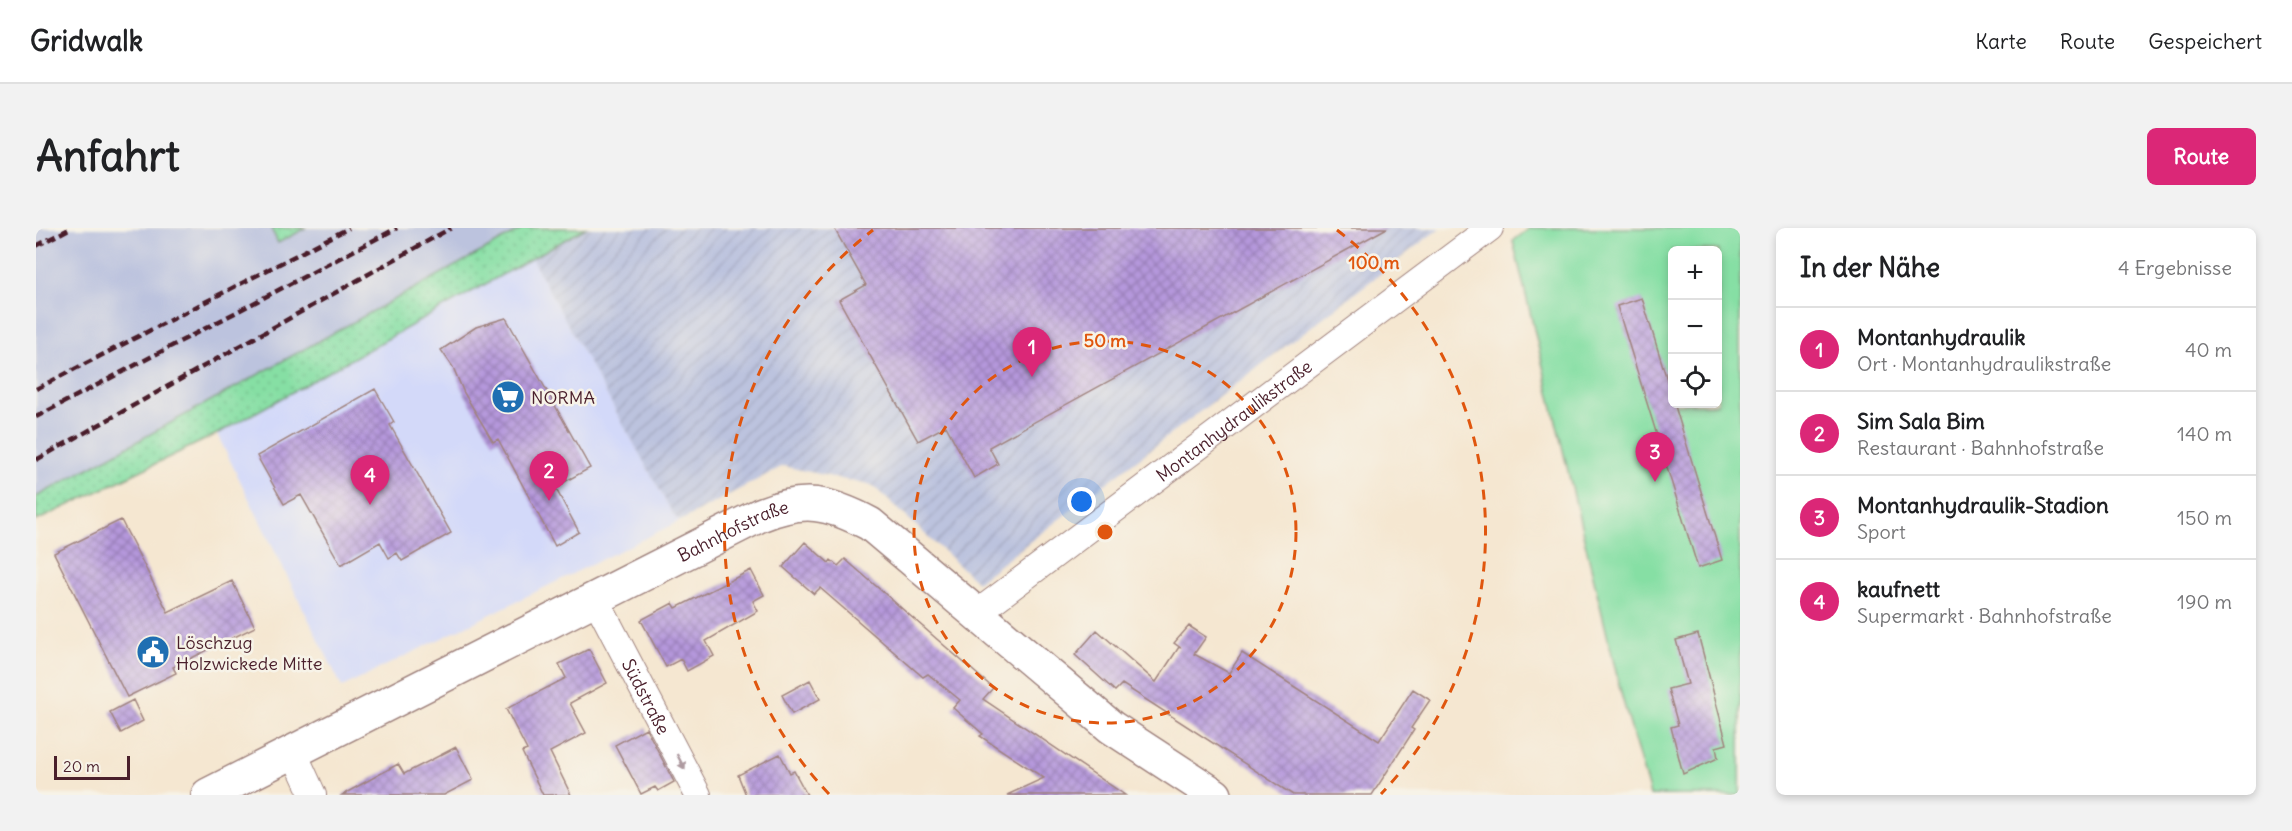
<!DOCTYPE html>
<html lang="de">
<head>
<meta charset="utf-8">
<style>
  body { margin:0; font-family:Delius,sans-serif; background:#f2f2f2; color:#202124 }
  .controls { position:absolute; right:18px; top:18px; display:grid; overflow:hidden; border-radius:9px; box-shadow:0 3px 9px #0003 }
  .controls button { width:54px; height:54px; display:grid; place-items:center; padding:0; border:0; border-bottom:2px solid #e0e0e0; background:#fff; color:#202124; font:30px sans-serif }
  .scale { position:absolute; left:18px; bottom:15px; width:76px; box-sizing:border-box; padding-left:6px; border:3px solid #4a1f2b; border-top:0; font-size:16px; line-height:21px; white-space:nowrap; color:#4a1f2b; -webkit-text-stroke:4px #f7f3e8; paint-order:stroke }
  .you { position:absolute; left:1046px; top:274px; width:21px; height:21px; margin:-15px; border:4px solid #fff; border-radius:50%; background:#1a73e8; box-shadow:0 0 0 9px #1a73e833 }
  .badge { display:grid; place-items:center; width:39px; height:39px; border-radius:50%; background:#db2777; color:#fff; font-size:20px; font-weight:700 }
  .pin { position:absolute; translate:-50% -50px; filter:drop-shadow(0 2px 3px #0008) }
  .pin::after { content:''; position:absolute; top:32px; width:21px; height:18px; background:inherit; clip-path:polygon(0 0,100% 0,50% 100%) }
  .list { margin:0; padding:0; list-style:none }
  h2 { display:flex; justify-content:space-between; align-items:center; height:78px; margin:0; padding:0 24px; font-size:26px }
  h2 small { font-size:20px; font-weight:400; color:#757577 }
  .list li { display:grid; grid-template-columns:39px 1fr auto; gap:18px; align-items:center; box-sizing:border-box; height:84px; padding:0 24px; border-top:2px solid #e0e0e0 }
  .list b { display:block; font-size:22px; white-space:nowrap }
  .list p { margin:0; font-size:20px; white-space:nowrap; color:#757577 }
  .list em { font-size:20px; font-style:normal; color:#757577 }
  .icon { flex:none; width:33px; height:33px; fill:none; stroke:currentColor; stroke-width:2; stroke-linecap:round; stroke-linejoin:round }
  .map { position:relative; flex:none; width:1704px; height:567px; overflow:hidden; border-radius:9px }
  header { display:flex; align-items:center; gap:36px; box-sizing:border-box; height:84px; padding:0 30px; background:#fff; border-bottom:2px solid #e0e0e0 }
  header strong { font-size:28px }
  nav { display:flex; gap:33px; margin-inline-start:auto; font-size:21px }
  .intro { display:flex; align-items:center; justify-content:space-between; box-sizing:border-box; height:144px; padding:0 36px }
  h1 { margin:0; font-size:42px }
  .button { padding:15px 27px; border-radius:9px; background:#db2777; color:#fff; font-size:21px; font-weight:700 }
  main { display:flex; gap:36px; padding:0 36px }
  aside { flex:1; background:#fff; border-radius:9px; box-shadow:0 3px 9px #0003 }
  .map>svg:first-child { display:block }
  .built { fill:#d3d9f9 }
  .industrial { fill:url(#industrial-furrows) }
  .railway { fill:#bcc3de }
  .grass { fill:url(#grass-dots); stroke:#687f68; stroke-width:1.5 }
  .pitch { fill:#86dfa4; stroke:#687f68; stroke-width:1.5; fill-rule:evenodd }
  .building { fill:url(#building-cross-hatch) }
  .lines { fill:none; stroke-linecap:round; stroke-linejoin:round }
  .street-casing { stroke:#a0837e; stroke-width:28 }
  .secondary-casing { stroke:#a0837e; stroke-width:36 }
  .street { stroke:#fff; stroke-width:26 }
  .secondary { stroke:#fff; stroke-width:33 }
  .rail { stroke:#4a1f2b; stroke-width:4.5; stroke-dasharray:9 4.5; stroke-linecap:butt }
  .oneway { fill:#ae9aa0 }
  .ring { fill:none; stroke:#e0560e; stroke-width:3; stroke-dasharray:10 8 }
  .labels { text-anchor:middle; dominant-baseline:central; stroke-width:5; stroke-linejoin:round; paint-order:stroke }
  .poi-label { font-size:18px; fill:#4a1f2b; stroke:#f7f3e8; text-anchor:start }
  .street-label { font-size:18px; fill:#4a1f2b; stroke:#f7f3e8 }
  .centre { fill:#e0560e; stroke:#f7f3e8; stroke-width:3 }
  .ring-label { font-size:18px; text-anchor:middle; font-weight:bold; fill:#e0560e; stroke:#f7f3e8; stroke-width:5; stroke-linejoin:round; paint-order:stroke }
</style>
</head>
<body>
<header>
<strong>Gridwalk</strong>
<nav><a>Karte</a><a>Route</a><a>Gespeichert</a></nav>
</header>
<div class="intro"><h1>Anfahrt</h1><a class="button">Route</a></div>
<main>
<div class="map">
<svg width="1704" height="567" viewBox="0 0 1704 567">
  <defs>
    <pattern id="industrial-furrows" width="10" height="10" patternUnits="userSpaceOnUse" patternTransform="scale(1.5)"><rect width="10" height="10" fill="#bcc3de"/><path d="M-1 1l2-2M0 10L10 0M9 11l2-2" fill="none" stroke="#a3a7bf"/></pattern>
    <pattern id="grass-dots" width="8" height="8" patternUnits="userSpaceOnUse" patternTransform="scale(1.5)"><rect width="8" height="8" fill="#86dfa4"/><path d="M2 2h.1M6 6h.1" fill="none" stroke="#75bf8d" stroke-width="1.8" stroke-linecap="round"/></pattern>
    <pattern id="building-cross-hatch" width="8" height="8" patternUnits="userSpaceOnUse" patternTransform="scale(1.5)"><rect width="8" height="8" fill="#b598dc"/><path d="M0 0l8 8M0 8l8-8" fill="none" stroke="#957bb3"/></pattern>
  </defs>
  <rect width="100%" height="100%" fill="#f7f3e8"/>
  <filter id="ink" filterUnits="userSpaceOnUse"><feTurbulence type="fractalNoise" baseFrequency=".0167" numOctaves="2"/><feDisplacementMap in="SourceGraphic" scale="12" xChannelSelector="R" yChannelSelector="G"/><feConvolveMatrix kernelMatrix="1 2 1 2 8 2 1 2 1" color-interpolation-filters="sRGB"/></filter>
  <filter id="wash" filterUnits="userSpaceOnUse"><feTurbulence type="fractalNoise" baseFrequency=".008" numOctaves="4" result="noise"/><feDisplacementMap in="SourceGraphic" scale="24" xChannelSelector="R" yChannelSelector="G"/><feGaussianBlur stdDeviation="1.35" result="paint"/><feColorMatrix in="noise" values="0 0 0 0 0 0 0 0 0 0 0 0 0 0 0 0 0 1.4 0 .05"/><feComposite in="paint" operator="in"/></filter>
  <g filter="url(#wash)">
    <rect width="100%" height="100%" fill="#f5e7d1"/>
    <path class="built" d="M495,30L638,288L644,293L306,459L181,206Z"/>
    <path class="industrial" d="M550,0H1404L941,354L837,258L747,238L644,293L638,288L495,30Z"/>
    <path class="railway" d="M0,0H488L0,269Z"/>
    <path class="grass" d="M235,0H270L242,15Z
      M488,0H550L181,206L0,293V269Z"/>
    <path class="pitch" d="M1494,0H1704V567H1614L1586,469L1477,13ZM1636,22H1682V176H1636Z"/>
    <g id="blocks">
      <path class="building" d="M798,0H1351L953,219L962,236L938,250L910,198L882,213L803,72L830,57Z
        M1606,70L1686,332L1662,340L1581,78Z
        M470,90L554,240L519,259L543,304L519,318L462,211L457,214L428,165L417,139L405,122L440,99Z
        M339,161L358,194L354,197L415,305L366,333L361,325L353,330L344,314L305,337L265,267L248,276L221,228Z
        M85,292L132,384L196,353L219,399L137,439L140,445L91,469L18,325Z
        M769,314L793,335L795,332L802,338L809,331L957,460L947,471L1089,567H971L1008,550L944,508L947,506L917,480L924,472L892,446L887,449L784,360L778,366L747,339Z
        M715,342L728,367L717,373L722,383L670,413L678,428L651,443L645,431L630,439L605,392L637,375L640,380Z
        M1153,398L1170,409L1158,426L1193,445L1206,425L1343,513L1377,461L1394,472L1375,500L1378,502L1336,567H1257L1086,456L1079,463L1039,427L1061,402L1120,454L1143,419L1145,420L1138,415Z
        M1662,406L1691,516L1680,519L1682,530L1647,546L1635,499L1642,497L1632,461L1652,456L1640,412Z
        M553,421L571,455L534,475L550,505L514,524L535,567H507L486,524L491,522L470,481L530,450L523,436Z
        M774,452L784,471L756,486L746,467Z
        M97,472L107,493L85,505L74,484Z
        M610,500L638,554L622,563L619,559L605,566L579,517Z
        M420,519L437,552L408,567H306L362,536L368,546Z
        M744,526L754,545L758,543L771,567H710L702,547Z"/>
    </g>
  </g>
  <g filter="url(#ink)">
    <use href="#blocks" fill-opacity="0" stroke="#a0837e" stroke-width="1.5"/>
    <g class="lines">
      <defs>
        <g id="street">
          <path id="s1" d="M559,370L662,567"/>
          <path id="s2" d="M941,385L1454,0"/>
          <path d="M257,523L277,567"/>
        </g>
        <g id="secondary">
          <path id="s3" d="M172,567L724,287C768,269 792,274 834,296L1075,499L1179,567"/>
        </g>
      </defs>
      <use href="#street" class="street-casing"/>
      <use href="#secondary" class="secondary-casing"/>
      <use href="#street" class="street"/>
      <use href="#secondary" class="secondary"/>
      <path class="rail" d="M0,18L35,0
        M0,161L313,0
        M0,189L361,0
        M0,232L415,0"/>
    </g>
    <defs><path id="oneway-solid" d="M-6-.8H1V-3.2L6.5 0L1 3.2V.8H-6Z" transform="scale(1.5)"/></defs>
    <use class="oneway" href="#oneway-solid" transform="translate(645 534) rotate(62)"/>
  </g>
  <g class="ring">
    <circle cx="1069" cy="304" r="191"/>
    <path d="M793 566A381 381 0 0 1 837 2M1301 2A381 381 0 0 1 1345 566"/>
  </g>
  <defs>
    <symbol id="supermarket-disc" viewBox="-11 -11 22 22"><circle r="9.5" fill="#1f6fb2" stroke="#f7f3e8"/><path d="M-6-5.5h2.5l.6 2H6L4.5 2H-2.5L-4.4-4H-6ZM-1.5 3.2a1.3 1.3 0 1 0 .1 0ZM3 3.2a1.3 1.3 0 1 0 .1 0Z" fill="#fff"/></symbol>
    <symbol id="civic-disc" viewBox="-11 -11 22 22"><circle r="9.5" fill="#1f6fb2" stroke="#f7f3e8"/><path d="M-.6-6.5H3V-4.5H.6V-3L4-1V1h2V6H-6V1h2V-1L-.6-3ZM-1.2 2.5V6h2.4V2.5Z" fill="#fff"/></symbol>
  </defs>
  <g fill-rule="evenodd">
    <use href="#supermarket-disc" x="453" y="150" width="38" height="38"/>
    <use href="#civic-disc" x="98" y="405" width="38" height="38"/>
  </g>
  <g class="labels">
    <g class="poi-label">
      <text x="495" y="169">NORMA</text>
      <text x="140" y="414">Löschzug<tspan x="140" dy="21">Holzwickede Mitte</tspan></text>
    </g>
    <g class="street-label">
      <text stroke="none"><textPath href="#s2" startOffset="321">Montanhydraulikstraße</textPath></text>
      <text stroke="none"><textPath href="#s3" startOffset="588">Bahnhofstraße</textPath></text>
      <text stroke="none"><textPath href="#s1" startOffset="111">Südstraße</textPath></text>
    </g>
  </g>
  <circle cx="1069" cy="304" r="9" class="centre"/>
  <g class="ring-label">
    <text x="1338" y="41">100 m</text>
    <text x="1069" y="119">50 m</text>
  </g>
</svg>
<div class="controls">
<button>+</button>
<button>−</button>
<button><svg class="icon" aria-label="locate" viewBox="0 0 24 24"><circle cx="12" cy="12" r="6"/><path d="M12 2v4M12 18v4M2 12h4M18 12h4"/></svg></button>
</div>
<div class="scale">20 m</div>
<div class="you"></div>
<div class="pin badge" style="left:996px;top:149px">1</div>
<div class="pin badge" style="left:513px;top:273px">2</div>
<div class="pin badge" style="left:1619px;top:254px">3</div>
<div class="pin badge" style="left:334px;top:277px">4</div>
</div>
<aside>
<h2>In der Nähe<small>4 Ergebnisse</small></h2>
<ul class="list">
<li><span class="badge">1</span><div><b>Montanhydraulik</b><p>Ort · Montanhydraulikstraße</p></div><em>40 m</em></li>
<li><span class="badge">2</span><div><b>Sim Sala Bim</b><p>Restaurant · Bahnhofstraße</p></div><em>140 m</em></li>
<li><span class="badge">3</span><div><b>Montanhydraulik-Stadion</b><p>Sport</p></div><em>150 m</em></li>
<li><span class="badge">4</span><div><b>kaufnett</b><p>Supermarkt · Bahnhofstraße</p></div><em>190 m</em></li>
</ul>
</aside>
</main>
</body>
</html>
